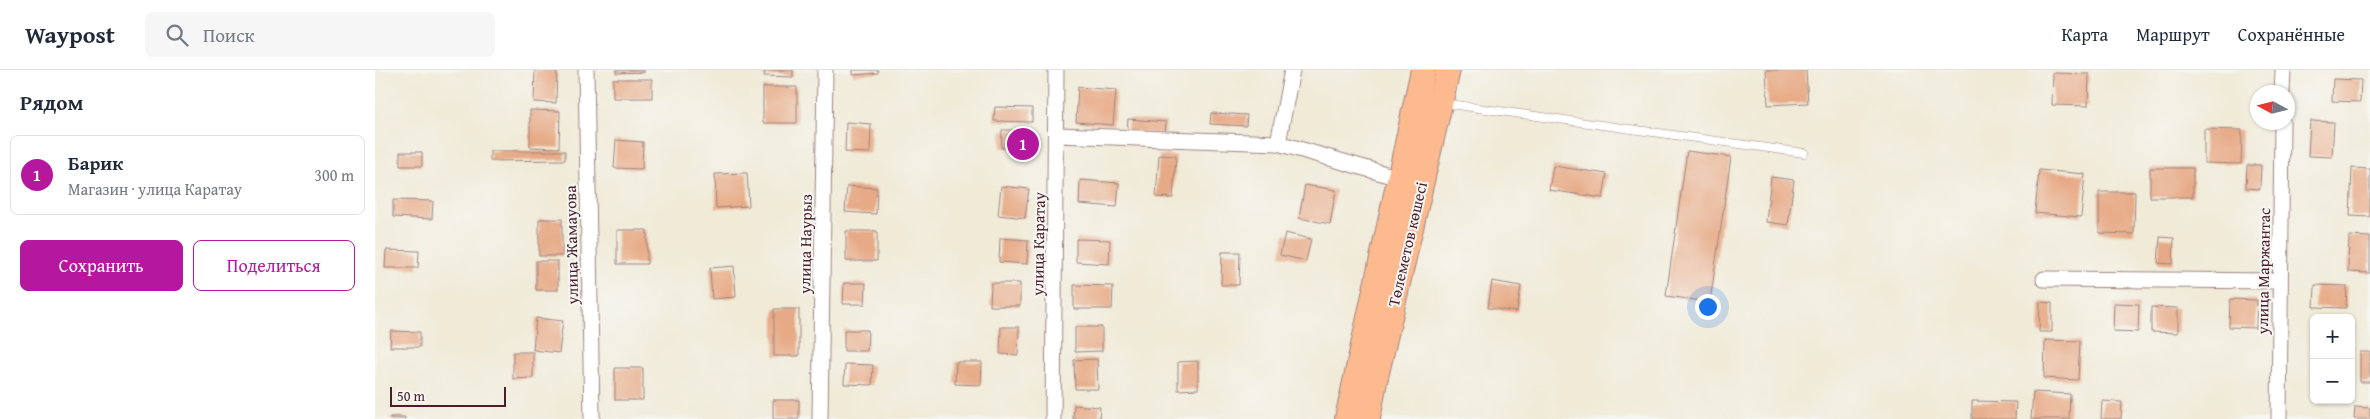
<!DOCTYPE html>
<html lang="ru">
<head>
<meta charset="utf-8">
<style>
  body { margin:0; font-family:"Gentium Book Plus",serif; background:#f6f6f7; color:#1f2937 }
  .controls { position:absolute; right:15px; bottom:15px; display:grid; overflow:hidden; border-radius:8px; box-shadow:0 1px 4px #0004 }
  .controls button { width:45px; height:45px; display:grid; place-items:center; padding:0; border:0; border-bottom:1px solid #e0e1e3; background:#fff; color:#1f2937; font:25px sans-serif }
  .compass { position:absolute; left:1875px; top:15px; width:45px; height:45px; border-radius:50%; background:#fff; box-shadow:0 1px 4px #0004; rotate:277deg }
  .scale { position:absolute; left:15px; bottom:12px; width:116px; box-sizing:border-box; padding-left:5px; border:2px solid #4a1f2b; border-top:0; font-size:14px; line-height:18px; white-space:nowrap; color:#4a1f2b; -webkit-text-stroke:4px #f6f6f2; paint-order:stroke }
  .you { position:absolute; left:1332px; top:236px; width:18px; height:18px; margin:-12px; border:4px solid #fff; border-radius:50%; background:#1a73e8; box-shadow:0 0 0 8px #1a73e833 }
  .badge { display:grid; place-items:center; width:32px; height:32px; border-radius:50%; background:#b5179e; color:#fff; font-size:16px; font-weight:700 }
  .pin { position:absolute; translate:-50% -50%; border:2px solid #fff; box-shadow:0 1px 5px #0006 }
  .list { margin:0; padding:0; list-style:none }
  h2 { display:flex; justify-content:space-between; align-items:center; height:65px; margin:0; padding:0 20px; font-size:21px }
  h2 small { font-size:16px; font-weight:400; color:#747a83 }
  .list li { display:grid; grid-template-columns:32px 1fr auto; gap:15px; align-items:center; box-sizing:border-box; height:80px; margin:0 10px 10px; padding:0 10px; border:1px solid #e0e1e3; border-radius:8px }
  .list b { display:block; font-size:19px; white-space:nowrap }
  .list p { margin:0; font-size:16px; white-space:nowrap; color:#747a83 }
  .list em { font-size:16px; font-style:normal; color:#747a83 }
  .actions { display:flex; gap:10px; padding:15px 20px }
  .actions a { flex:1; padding:11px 0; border:1px solid #b5179e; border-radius:8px; text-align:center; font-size:18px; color:#b5179e }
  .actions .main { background:#b5179e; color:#fff }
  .icon { flex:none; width:28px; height:28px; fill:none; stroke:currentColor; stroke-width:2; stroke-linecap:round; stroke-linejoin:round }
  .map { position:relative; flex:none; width:1995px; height:349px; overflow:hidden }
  header { display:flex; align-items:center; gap:30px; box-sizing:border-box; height:70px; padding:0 25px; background:#fff; border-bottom:1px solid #e0e1e3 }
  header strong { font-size:24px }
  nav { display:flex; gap:28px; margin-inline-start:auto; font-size:18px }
  .search { width:350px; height:45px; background:#f6f6f7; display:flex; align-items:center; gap:12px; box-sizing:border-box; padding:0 18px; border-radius:8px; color:#747a83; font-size:19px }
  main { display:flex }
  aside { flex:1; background:#fff }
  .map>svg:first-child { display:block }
  .building { fill:#e7aa86 }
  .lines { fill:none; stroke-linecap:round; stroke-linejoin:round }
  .service-casing { stroke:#9d8481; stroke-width:9 }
  .minor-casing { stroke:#9d8481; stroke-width:17 }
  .primary-casing { stroke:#9d8481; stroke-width:26 }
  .service { stroke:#fff; stroke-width:8 }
  .minor { stroke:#fff; stroke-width:15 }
  .primary { stroke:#fcba8e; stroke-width:24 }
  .labels { text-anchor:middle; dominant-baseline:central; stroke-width:4; stroke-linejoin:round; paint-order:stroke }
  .street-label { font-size:16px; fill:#4a1f2b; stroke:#f6f6f2 }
</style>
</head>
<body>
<header>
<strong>Waypost</strong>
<div class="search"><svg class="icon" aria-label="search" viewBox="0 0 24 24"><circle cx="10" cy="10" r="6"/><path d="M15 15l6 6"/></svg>Поиск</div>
<nav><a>Карта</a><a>Маршрут</a><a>Сохранённые</a></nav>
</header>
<main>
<aside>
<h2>Рядом<small></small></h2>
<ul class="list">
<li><span class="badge">1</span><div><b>Барик</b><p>Магазин · улица Каратау</p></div><em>300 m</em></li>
</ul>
<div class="actions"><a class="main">Сохранить</a><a>Поделиться</a></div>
</aside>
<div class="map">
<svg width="1995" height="349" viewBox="0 0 1995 349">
  <rect width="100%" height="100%" fill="#f6f6f2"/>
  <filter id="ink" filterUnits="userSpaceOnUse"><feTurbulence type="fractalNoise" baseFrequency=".02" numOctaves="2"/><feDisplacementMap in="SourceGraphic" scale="10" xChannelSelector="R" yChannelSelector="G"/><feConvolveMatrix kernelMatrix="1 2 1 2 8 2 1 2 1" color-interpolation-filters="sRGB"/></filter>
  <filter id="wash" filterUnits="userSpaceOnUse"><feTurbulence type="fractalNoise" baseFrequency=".0096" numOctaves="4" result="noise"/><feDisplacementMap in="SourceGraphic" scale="20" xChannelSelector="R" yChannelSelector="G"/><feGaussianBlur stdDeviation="1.12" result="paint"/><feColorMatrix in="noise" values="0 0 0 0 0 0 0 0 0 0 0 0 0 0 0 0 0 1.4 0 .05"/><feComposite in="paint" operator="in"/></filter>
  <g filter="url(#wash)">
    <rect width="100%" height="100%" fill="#f0ead7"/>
    <g id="blocks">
      <path class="building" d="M160,0H182L181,33L159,32Z
        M241,0H269V2L241,3Z
        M390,0H418V7L389,6Z
        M478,0H503V3L478,5Z
        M1391,0H1431L1433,33L1393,35Z
        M1678,3L1714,4L1713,36L1677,35Z
        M238,9H277V28H238Z
        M1958,9L1986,10L1985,32L1957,31Z
        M388,17H422V53H388Z
        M703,17L741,20L738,55L701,52Z
        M620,37L657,38V52L619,51Z
        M155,40L185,41L184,78L155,77Z
        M836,43L872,45L871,56L835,54Z
        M753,49L791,52L790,64L752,61Z
        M1935,51L1959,52L1957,87L1933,86Z
        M471,52L496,54L495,83L470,82Z
        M1829,59L1867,60L1866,94L1829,93Z
        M627,60H653V78H626Z
        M241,70L268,72L267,99L239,98Z
        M115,81H190V90L115,91Z
        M1312,81L1356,87L1335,232L1291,226Z
        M25,82H47V96H25Z
        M784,85L801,86L798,128L781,127Z
        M1872,95H1886L1885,119L1871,118Z
        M1178,96L1232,104L1228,128L1174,120Z
        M1775,98H1818V127H1775Z
        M1977,98L1995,99V147L1975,146Z
        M1664,100L1710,104L1706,147L1660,143Z
        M372,103L374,136L341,138L340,104Z
        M1396,107L1419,110L1413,155L1391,152Z
        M705,110L744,113L742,137L704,134Z
        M930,115L961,120L955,154L924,148Z
        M472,116L502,118L501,144L470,142Z
        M626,116L654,119L650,148L623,145Z
        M1724,122H1760L1759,164L1724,163Z
        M18,130L58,131L57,149L18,147Z
        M164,149H187V186H164Z
        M242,160H272V194H242Z
        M471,161H502V191H471Z
        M910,163L936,169L931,191L905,185Z
        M1974,166L1995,167V203L1973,202Z
        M1785,167L1799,168L1798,194L1783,193Z
        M625,168L653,170L652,194L624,192Z
        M701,169L735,170L734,194L701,192Z
        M11,180L44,181L43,198H10Z
        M847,182H865L864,215H846Z
        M161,191H183V220H161Z
        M359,196L361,227L337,229L335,198Z
        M1117,211L1146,216L1142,242L1113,238Z
        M469,213H491L490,234H468Z
        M616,213H645V236H615Z
        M699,215L738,216L737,239H699Z
        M1940,215L1972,216L1971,238L1939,237Z
        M1855,229L1882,230L1881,258L1854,257Z
        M1665,232L1677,233V262H1664Z
        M1739,233L1764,234L1763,262L1738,261Z
        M1776,237L1803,238V263L1776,262Z
        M399,239H424V286H399Z
        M161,248L188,251L184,283L158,280Z
        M626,257H644L643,285L625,284Z
        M700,257H727V281L700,282Z
        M469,260H493L492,281H469Z
        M16,261L45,262V277H15Z
        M1670,270L1705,271L1703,310L1669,308Z
        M138,282H158V308L138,309Z
        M1985,282H1995V312H1985Z
        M722,289L723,319H700L699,290Z
        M823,291V319L803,320V292Z
        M581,292H607L606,315L580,314Z
        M470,294L498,295L497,315L469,314Z
        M240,298H268V330H240Z
        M1658,322L1695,324L1694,349H1656Z
        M398,330H424V349H398Z
        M1597,331L1641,332L1640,349H1597Z
        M1727,331L1747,332L1746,349H1726Z
        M699,335L725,337L724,349H698Z
        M1980,337L1995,338V349H1979Z
        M15,347H30V349H15Z"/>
    </g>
  </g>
  <g filter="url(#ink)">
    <use href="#blocks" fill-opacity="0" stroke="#9d8481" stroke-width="1"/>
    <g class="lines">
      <defs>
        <path id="service" d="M1067,33L1429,83"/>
        <path id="minor" d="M211,0L217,349
          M1907,22L1908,0
          M682,65L903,73L1024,108
          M903,73L917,0
          M1669,209L1905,211
          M445,349L450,0
          M678,349L681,0
          M1904,349L1907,52"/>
        <path id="primary" d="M972,349L1048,0
          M993,349L1000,311L1073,0"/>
      </defs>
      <use href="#service" class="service-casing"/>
      <use href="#minor" class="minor-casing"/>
      <use href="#primary" class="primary-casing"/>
      <use href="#service" class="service"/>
      <use href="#minor" class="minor"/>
      <use href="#primary" class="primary"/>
    </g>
  </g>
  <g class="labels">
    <g class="street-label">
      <text transform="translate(430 174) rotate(-89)">улица Наурыз</text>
      <text transform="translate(663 174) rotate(-89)">улица Каратау</text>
      <text transform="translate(1032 174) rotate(-77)">Төлеметов көшесі</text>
      <text transform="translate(196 175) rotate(-91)">улица Жамауова</text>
      <text transform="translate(1888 201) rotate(-89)">улица Маржантас</text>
    </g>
  </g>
</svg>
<div class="controls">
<button>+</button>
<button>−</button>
</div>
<svg class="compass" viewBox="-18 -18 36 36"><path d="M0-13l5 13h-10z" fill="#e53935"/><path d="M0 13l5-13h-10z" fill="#747a83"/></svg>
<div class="scale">50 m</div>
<div class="you"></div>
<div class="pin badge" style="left:648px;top:74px">1</div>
</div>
</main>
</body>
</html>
